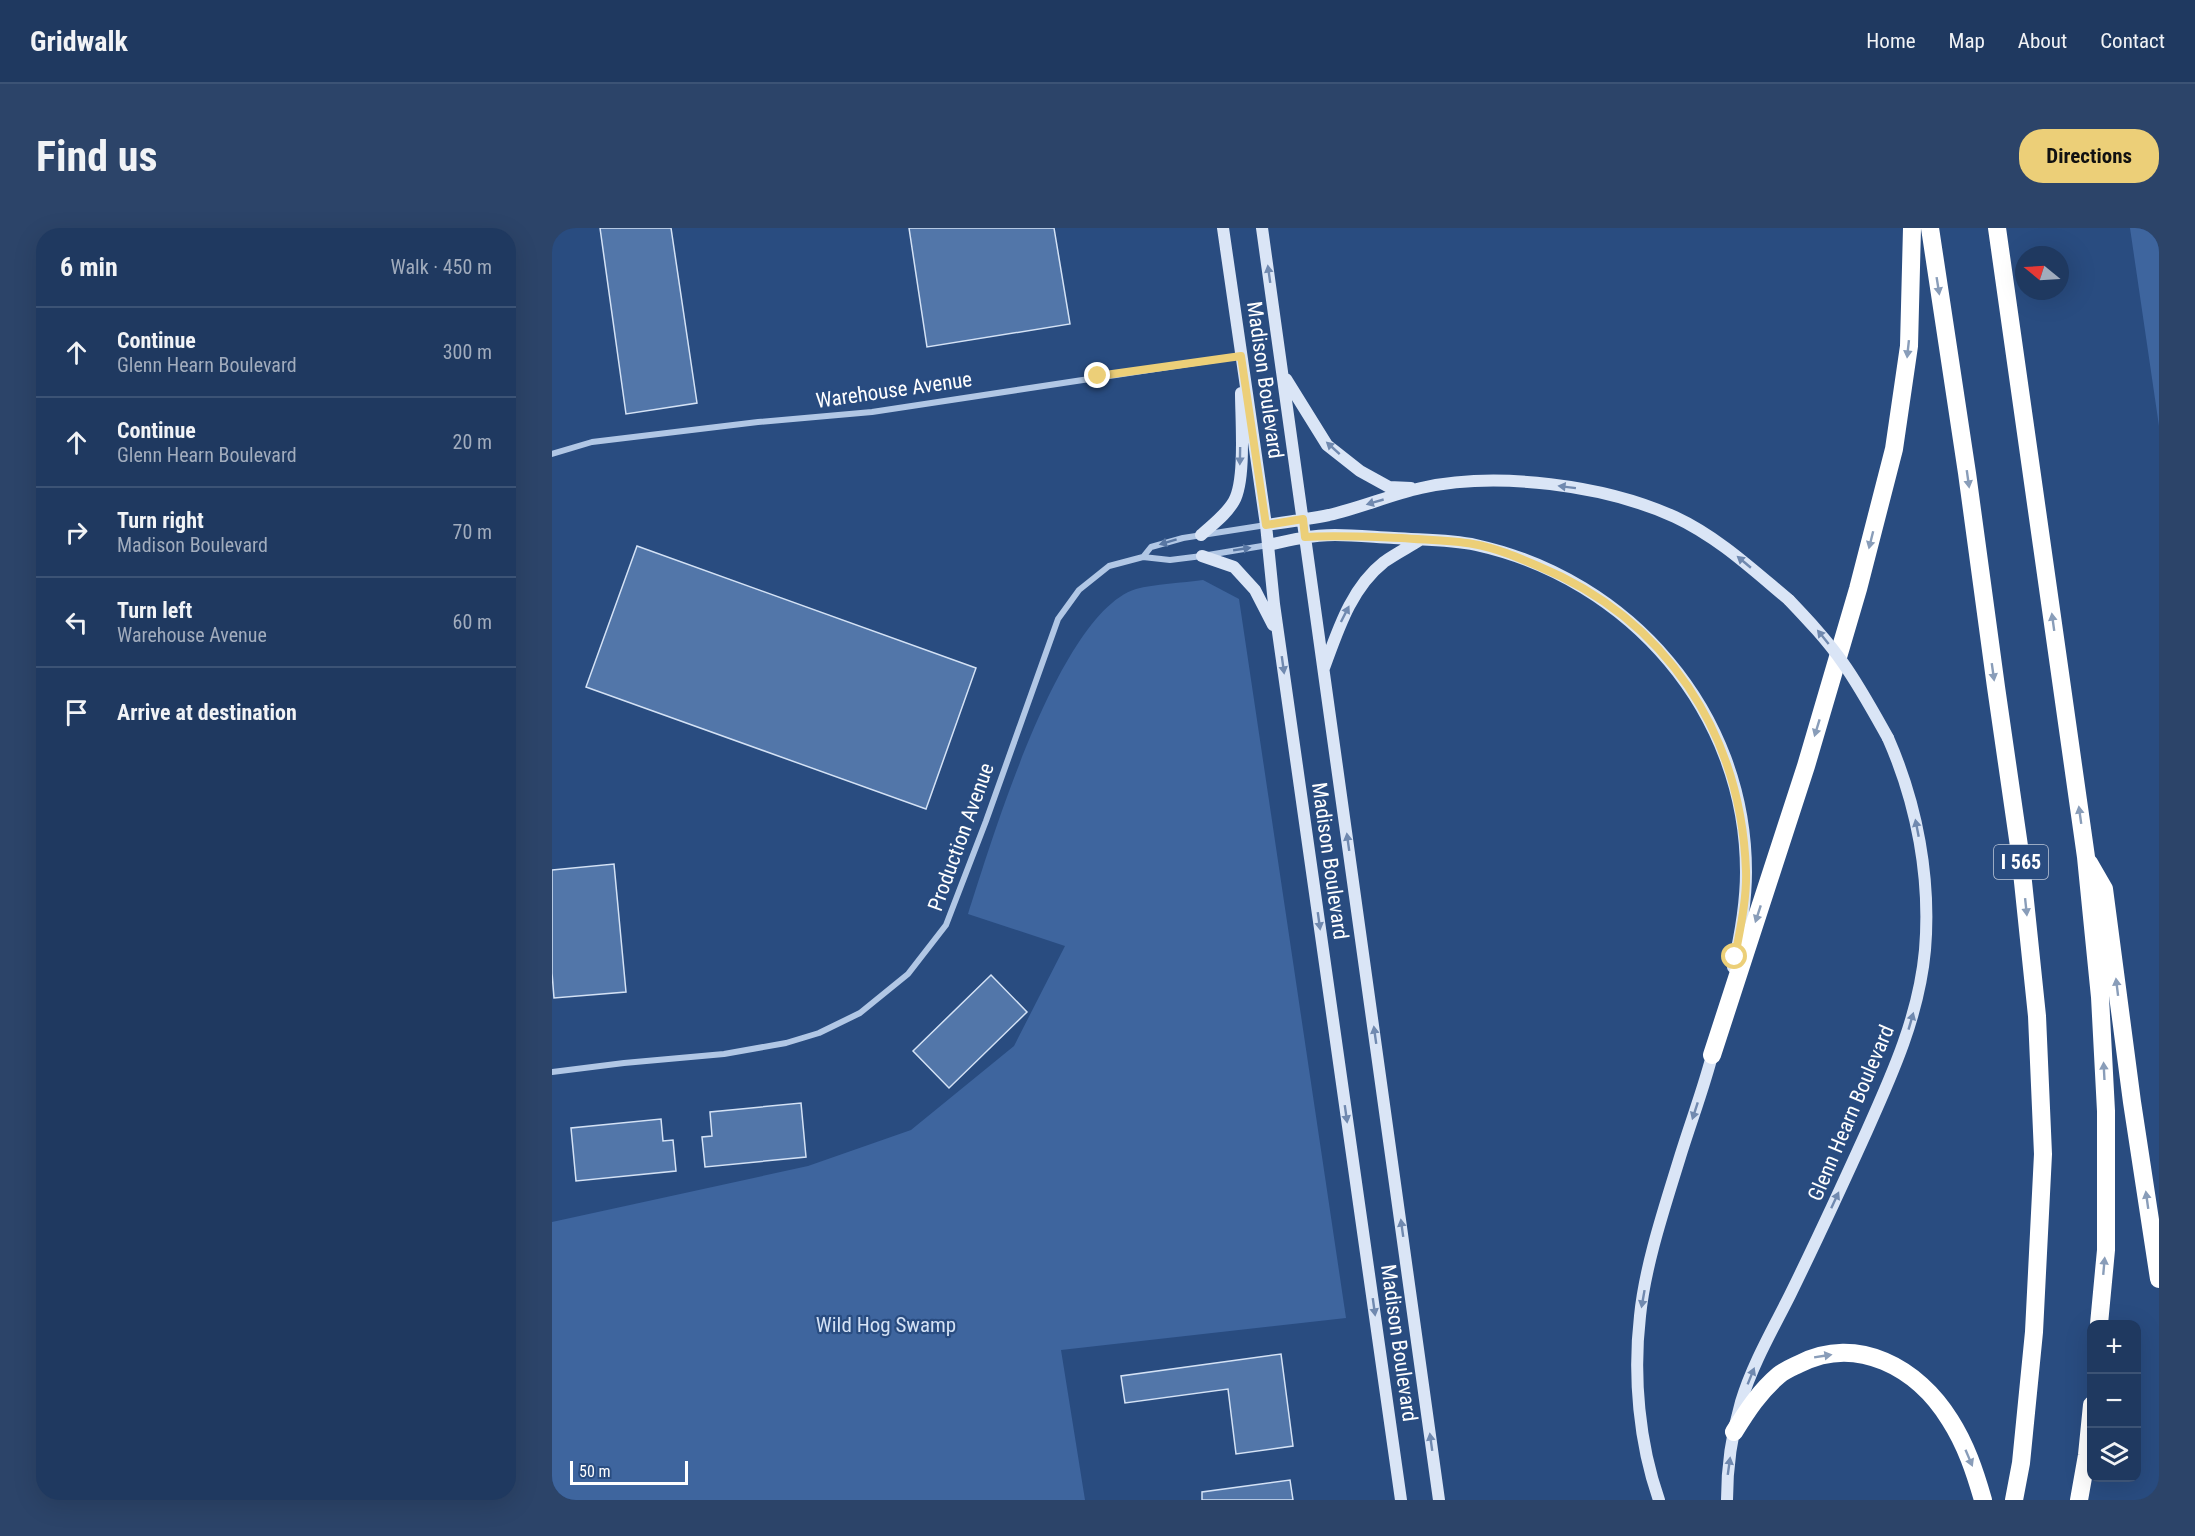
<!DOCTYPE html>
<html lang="en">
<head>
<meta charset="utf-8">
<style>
  body { margin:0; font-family:"Roboto Condensed",sans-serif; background:#2c4469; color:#f1f3f6 }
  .controls { position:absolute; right:18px; bottom:18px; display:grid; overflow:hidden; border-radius:12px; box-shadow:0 6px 24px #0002 }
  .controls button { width:54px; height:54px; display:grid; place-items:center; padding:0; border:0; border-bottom:2px solid #3c5375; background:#1f3960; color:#f1f3f6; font:30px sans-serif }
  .compass { position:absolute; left:1463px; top:18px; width:54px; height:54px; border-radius:50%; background:#1f3960; box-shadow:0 6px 24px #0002; rotate:288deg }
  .scale { position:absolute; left:18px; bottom:15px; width:118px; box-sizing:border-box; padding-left:6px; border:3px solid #fff; border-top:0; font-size:16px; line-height:21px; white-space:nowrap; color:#fff; -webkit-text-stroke:4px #294c80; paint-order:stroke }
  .stop { position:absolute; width:18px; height:18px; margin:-14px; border:4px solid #eccf78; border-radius:50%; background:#fff }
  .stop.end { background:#eccf78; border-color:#fff; box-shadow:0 2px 6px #0008 }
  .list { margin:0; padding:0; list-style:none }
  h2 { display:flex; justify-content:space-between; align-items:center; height:78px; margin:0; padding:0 24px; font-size:26px }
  h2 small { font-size:20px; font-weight:400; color:#a1acbd }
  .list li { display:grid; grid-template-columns:39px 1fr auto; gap:18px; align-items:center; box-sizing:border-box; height:90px; padding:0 24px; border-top:2px solid #3c5375 }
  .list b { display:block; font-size:22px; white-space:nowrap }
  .list p { margin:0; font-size:20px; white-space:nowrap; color:#a1acbd }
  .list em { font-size:20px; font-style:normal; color:#a1acbd }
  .icon { flex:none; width:33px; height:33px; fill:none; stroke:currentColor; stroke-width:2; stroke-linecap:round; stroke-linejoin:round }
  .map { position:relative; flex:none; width:1607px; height:1272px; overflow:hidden; border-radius:24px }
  header { display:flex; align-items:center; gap:36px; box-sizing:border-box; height:84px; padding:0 30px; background:#1f3960; border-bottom:2px solid #3c5375 }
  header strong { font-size:28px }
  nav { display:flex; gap:33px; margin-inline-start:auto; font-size:21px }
  .intro { display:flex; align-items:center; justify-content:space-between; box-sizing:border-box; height:144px; padding:0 36px }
  h1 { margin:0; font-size:42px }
  .button { padding:15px 27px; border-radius:24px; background:#eccf78; color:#111; font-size:21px; font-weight:700 }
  main { display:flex; gap:36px; padding:0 36px }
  aside { flex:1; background:#1f3960; border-radius:24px; box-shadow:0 6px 24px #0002 }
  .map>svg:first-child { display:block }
  .green { fill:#3e659e }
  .building { fill:#5276a9; stroke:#d4e2f5; stroke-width:1.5 }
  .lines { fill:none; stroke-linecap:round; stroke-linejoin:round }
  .minor { stroke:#b1c7e5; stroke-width:6 }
  .secondary { stroke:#dae5f6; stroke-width:12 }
  .motorway { stroke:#fff; stroke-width:18 }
  .secondary-bridge { stroke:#dae5f6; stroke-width:12 }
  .oneway { fill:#7089af }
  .oneway2 { fill:#899db9 }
  .oneway3 { fill:#5977a3 }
  .route { stroke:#eccf78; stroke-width:8 }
  .labels { text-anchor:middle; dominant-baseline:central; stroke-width:4.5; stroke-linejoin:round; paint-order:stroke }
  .shield { fill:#294c80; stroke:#bfc9d9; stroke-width:1.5 }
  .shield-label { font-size:20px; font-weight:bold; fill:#fff }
  .street-label { font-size:21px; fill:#fff; stroke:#294c80 }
  .park-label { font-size:21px; fill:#d4e2f5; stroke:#294c80 }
</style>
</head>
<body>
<header>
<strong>Gridwalk</strong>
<nav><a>Home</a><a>Map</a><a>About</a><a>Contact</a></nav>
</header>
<div class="intro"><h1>Find us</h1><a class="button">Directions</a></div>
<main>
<aside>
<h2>6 min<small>Walk · 450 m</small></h2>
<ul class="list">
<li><svg class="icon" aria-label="ahead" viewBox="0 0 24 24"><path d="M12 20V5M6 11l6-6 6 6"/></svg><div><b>Continue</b><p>Glenn Hearn Boulevard</p></div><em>300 m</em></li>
<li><svg class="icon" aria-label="ahead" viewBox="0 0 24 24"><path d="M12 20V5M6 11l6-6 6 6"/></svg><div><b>Continue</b><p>Glenn Hearn Boulevard</p></div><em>20 m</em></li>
<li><svg class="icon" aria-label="right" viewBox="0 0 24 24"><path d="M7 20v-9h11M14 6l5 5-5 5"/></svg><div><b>Turn right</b><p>Madison Boulevard</p></div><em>70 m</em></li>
<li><svg class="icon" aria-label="left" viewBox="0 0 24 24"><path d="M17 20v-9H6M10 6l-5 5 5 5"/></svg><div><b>Turn left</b><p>Warehouse Avenue</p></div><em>60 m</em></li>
<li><svg class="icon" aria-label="arrive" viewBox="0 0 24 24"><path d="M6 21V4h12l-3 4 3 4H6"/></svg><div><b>Arrive at destination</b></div></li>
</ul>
</aside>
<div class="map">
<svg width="1607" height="1272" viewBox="0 0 1607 1272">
  <rect width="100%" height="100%" fill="#294c80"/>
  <path class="green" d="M1578,0H1607V198Z
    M651,352L687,371L794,1090L509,1122L533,1272H0V994L256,938L359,902L462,818L513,718L416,686C440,612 507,385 584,361C602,356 631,355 651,352Z"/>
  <path class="building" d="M48,0H119L145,175L74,186Z
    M357,0H502L518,96L375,119Z
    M85,318L424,440L374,581L34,459Z
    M62,636L74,764L2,770L0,745V642Z
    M439,747L475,784L397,860L361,823Z
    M249,875L254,929L153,939L150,909L160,908L158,884Z
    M109,891L111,913L121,912L124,943L24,953L19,900Z
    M729,1126L741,1218L684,1226L676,1161L573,1175L569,1148Z
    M738,1252L741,1272H650V1264Z"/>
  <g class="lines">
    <path class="minor" d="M0,226L40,214L206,194L320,184L689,128
      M591,329L599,319L631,310L714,297
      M0,844L72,835L172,826L234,815L267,805L308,785L356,746L394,697L434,593L506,391L527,362L557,338L591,329L618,332L650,328L716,317"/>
    <path class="secondary" d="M671,0L714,297L722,376L849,1272
      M710,0L887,1272
      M734,151L775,217L808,243L837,259L859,260
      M714,297C735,294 757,291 777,287C808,280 838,267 869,260C945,243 1053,257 1123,289C1166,309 1201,342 1237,372
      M649,307C661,296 674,287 682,273C694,252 689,191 689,165
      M716,317C738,312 760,307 783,307C803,307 822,309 842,310C869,312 897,311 924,317C1078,351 1194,484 1194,644C1194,675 1188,709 1181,739
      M650,328L682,339L703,362L721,397
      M772,440C786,402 799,360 832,334C843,326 857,319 868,312
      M1107,1272C1087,1215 1081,1148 1088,1088C1093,1037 1113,978 1128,929C1139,893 1153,857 1162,820
      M1175,1272C1175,1239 1180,1205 1189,1174C1200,1137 1221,1101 1238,1067C1264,1014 1289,960 1313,907C1340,847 1367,788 1373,722C1379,650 1365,576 1336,510"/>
    <path class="motorway" d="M1378,0L1415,245L1444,459L1468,625L1485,788L1491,926L1482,1104L1469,1235L1462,1272
      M1445,0L1534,629L1548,769L1554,883V1022L1547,1096
      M1537,635L1552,661L1580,874L1607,1051
      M1160,827L1254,538L1306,361L1342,221L1357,118L1360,0
      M1182,1204C1195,1183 1208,1163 1227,1147C1233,1142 1241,1139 1247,1136C1305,1106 1366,1140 1398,1192C1414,1217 1423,1244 1431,1272
      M1527,1272L1535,1227L1540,1177"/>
    <path class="secondary-bridge" d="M1237,372C1256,392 1275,412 1291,435C1308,459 1322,485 1336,510"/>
  </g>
  <defs><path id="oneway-solid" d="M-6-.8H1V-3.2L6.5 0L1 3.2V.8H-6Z" transform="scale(1.5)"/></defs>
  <g class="oneway">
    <use href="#oneway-solid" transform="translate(717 46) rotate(-98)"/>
    <use href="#oneway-solid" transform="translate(781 220) rotate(-138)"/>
    <use href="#oneway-solid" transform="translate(688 228) rotate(91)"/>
    <use href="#oneway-solid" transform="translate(1015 259) rotate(-173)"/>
    <use href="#oneway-solid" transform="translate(823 274) rotate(164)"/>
    <use href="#oneway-solid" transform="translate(1192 334) rotate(-140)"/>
    <use href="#oneway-solid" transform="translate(793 386) rotate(-63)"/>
    <use href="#oneway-solid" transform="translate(1271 409) rotate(-129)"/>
    <use href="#oneway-solid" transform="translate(731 437) rotate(82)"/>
    <use href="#oneway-solid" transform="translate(1365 600) rotate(-101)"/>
    <use href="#oneway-solid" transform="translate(796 614) rotate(-98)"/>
    <use href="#oneway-solid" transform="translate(767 693) rotate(82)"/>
    <use href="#oneway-solid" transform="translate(1359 793) rotate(-74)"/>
    <use href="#oneway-solid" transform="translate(823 807) rotate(-98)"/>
    <use href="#oneway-solid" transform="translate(1143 883) rotate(108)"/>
    <use href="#oneway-solid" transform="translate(794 886) rotate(82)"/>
    <use href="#oneway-solid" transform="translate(1283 972) rotate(-65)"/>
    <use href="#oneway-solid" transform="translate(850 1000) rotate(-98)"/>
    <use href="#oneway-solid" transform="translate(1091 1071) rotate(100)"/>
    <use href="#oneway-solid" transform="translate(822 1079) rotate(82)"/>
    <use href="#oneway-solid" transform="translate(1199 1148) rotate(-68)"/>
    <use href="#oneway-solid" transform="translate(879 1214) rotate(-98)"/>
    <use href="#oneway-solid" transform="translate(1177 1238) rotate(-82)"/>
  </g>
  <g class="oneway2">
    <use href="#oneway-solid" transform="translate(1386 58) rotate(81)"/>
    <use href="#oneway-solid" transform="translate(1356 121) rotate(96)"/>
    <use href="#oneway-solid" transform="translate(1416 251) rotate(82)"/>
    <use href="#oneway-solid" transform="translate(1319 312) rotate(104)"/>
    <use href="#oneway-solid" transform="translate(1501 394) rotate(-98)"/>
    <use href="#oneway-solid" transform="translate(1441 444) rotate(82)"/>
    <use href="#oneway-solid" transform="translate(1265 500) rotate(107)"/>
    <use href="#oneway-solid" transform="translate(1528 587) rotate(-98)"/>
    <use href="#oneway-solid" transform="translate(1474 679) rotate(84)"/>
    <use href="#oneway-solid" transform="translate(1206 686) rotate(108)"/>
    <use href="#oneway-solid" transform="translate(1565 759) rotate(-97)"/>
    <use href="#oneway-solid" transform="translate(1552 843) rotate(-93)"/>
    <use href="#oneway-solid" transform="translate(1595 972) rotate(-98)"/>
    <use href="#oneway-solid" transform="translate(1552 1038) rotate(-85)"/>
    <use href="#oneway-solid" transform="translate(1271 1128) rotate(-9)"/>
    <use href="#oneway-solid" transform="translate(1417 1230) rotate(67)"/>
  </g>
  <g class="oneway3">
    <use href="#oneway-solid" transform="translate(616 314) rotate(163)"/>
    <use href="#oneway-solid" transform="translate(690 321) rotate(-9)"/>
  </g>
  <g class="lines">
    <path class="route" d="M546,148L689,128L714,297L751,291L753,309C785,307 817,309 849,310C873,312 898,312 921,316C944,320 965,329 986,338C1114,391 1189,505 1194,643C1195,671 1188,701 1183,729"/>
  </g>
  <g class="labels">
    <rect class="shield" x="1442" y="617" width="54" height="34" rx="4.5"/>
    <g class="shield-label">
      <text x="1469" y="634">I 565</text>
    </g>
    <g class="street-label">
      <text transform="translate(713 152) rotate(82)">Madison Boulevard</text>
      <text transform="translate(342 162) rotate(-8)">Warehouse Avenue</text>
      <text transform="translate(409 609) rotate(-70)">Production Avenue</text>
      <text transform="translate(778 633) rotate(82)">Madison Boulevard</text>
      <text transform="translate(1299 885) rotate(-67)">Glenn Hearn Boulevard</text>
      <text transform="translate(847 1115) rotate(82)">Madison Boulevard</text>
    </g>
    <g class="park-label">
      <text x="334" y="1097">Wild Hog Swamp</text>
    </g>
  </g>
</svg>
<div class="controls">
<button>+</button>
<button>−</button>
<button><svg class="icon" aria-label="layers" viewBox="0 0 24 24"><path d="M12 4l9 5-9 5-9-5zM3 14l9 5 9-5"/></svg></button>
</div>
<svg class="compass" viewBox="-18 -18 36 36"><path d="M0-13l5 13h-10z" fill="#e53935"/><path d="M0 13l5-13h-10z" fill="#a1acbd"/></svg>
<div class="scale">50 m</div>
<div class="stop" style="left:1183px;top:729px"></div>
<div class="stop end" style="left:546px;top:148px"></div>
</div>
</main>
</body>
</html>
